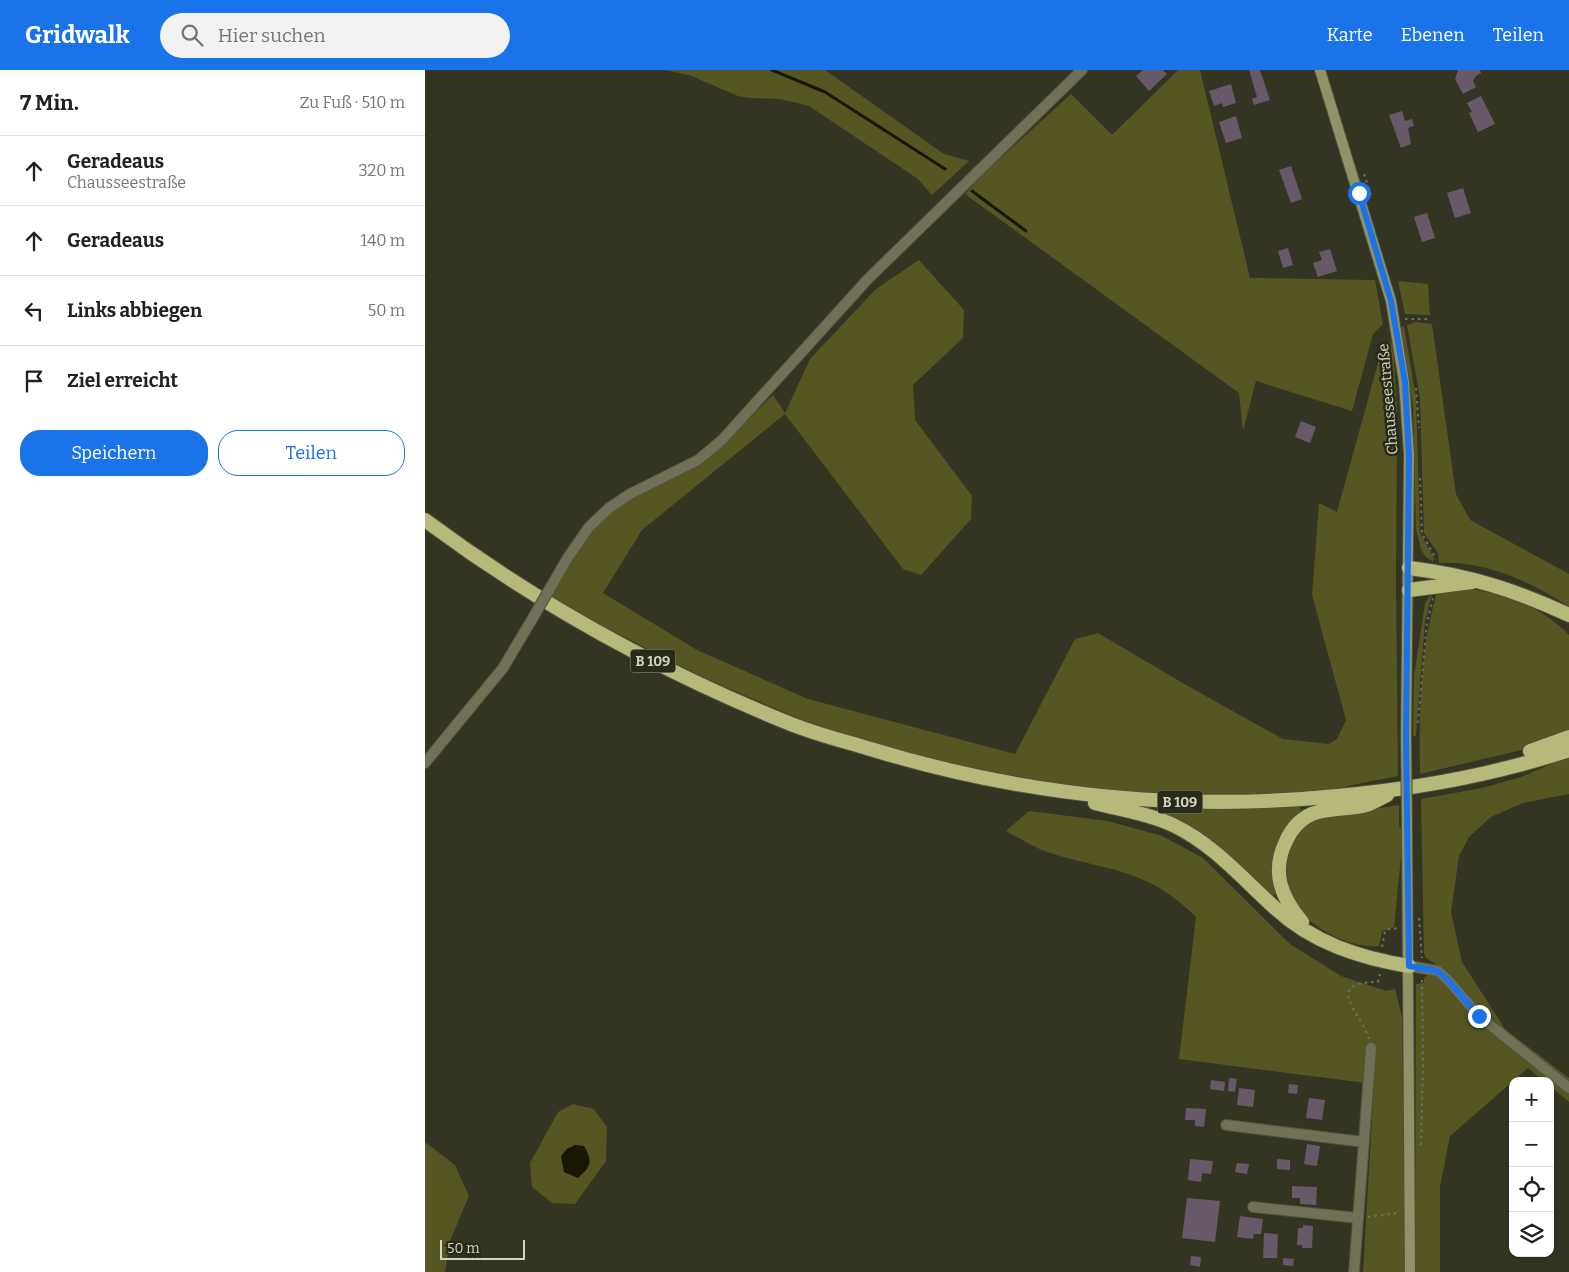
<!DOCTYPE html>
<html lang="de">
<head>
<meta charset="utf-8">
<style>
  body { margin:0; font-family:Bitter,serif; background:#f2f2f2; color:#202124 }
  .controls { position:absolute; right:15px; bottom:15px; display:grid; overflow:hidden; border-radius:10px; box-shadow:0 1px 4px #0004 }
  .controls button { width:45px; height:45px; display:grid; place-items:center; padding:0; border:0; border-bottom:1px solid #e0e0e0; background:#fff; color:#202124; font:25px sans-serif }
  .scale { position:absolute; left:15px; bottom:12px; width:85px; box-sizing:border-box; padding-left:5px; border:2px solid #d2d3c7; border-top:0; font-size:14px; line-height:18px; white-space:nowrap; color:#d2d3c7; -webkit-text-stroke:4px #292a17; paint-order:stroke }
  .stop { position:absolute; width:15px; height:15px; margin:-11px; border:4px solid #1a73e8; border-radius:50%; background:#fff }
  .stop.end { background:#1a73e8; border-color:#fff; box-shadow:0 1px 5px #0008 }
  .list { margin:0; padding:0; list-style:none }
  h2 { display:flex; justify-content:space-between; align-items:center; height:65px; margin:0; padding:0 20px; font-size:21px }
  h2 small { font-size:16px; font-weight:400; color:#757577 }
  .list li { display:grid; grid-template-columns:32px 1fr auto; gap:15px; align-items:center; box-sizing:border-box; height:70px; padding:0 20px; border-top:1px solid #e0e0e0 }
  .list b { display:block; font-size:19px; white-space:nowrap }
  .list p { margin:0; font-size:16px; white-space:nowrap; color:#757577 }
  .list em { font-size:16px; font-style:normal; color:#757577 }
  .actions { display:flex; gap:10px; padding:15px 20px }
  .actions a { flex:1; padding:11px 0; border:1px solid #1a73e8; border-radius:20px; text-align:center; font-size:18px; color:#1a73e8 }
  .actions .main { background:#1a73e8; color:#fff }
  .icon { flex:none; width:28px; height:28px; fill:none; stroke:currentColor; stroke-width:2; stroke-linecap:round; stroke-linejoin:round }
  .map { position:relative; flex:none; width:1144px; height:1202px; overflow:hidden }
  header { display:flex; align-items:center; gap:30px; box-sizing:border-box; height:70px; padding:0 25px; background:#1a73e8; color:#fff }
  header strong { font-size:24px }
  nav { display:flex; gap:28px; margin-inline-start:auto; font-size:18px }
  .search { width:350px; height:45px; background:#f2f2f2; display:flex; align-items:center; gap:12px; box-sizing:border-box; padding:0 18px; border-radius:28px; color:#757577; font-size:19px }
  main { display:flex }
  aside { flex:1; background:#fff }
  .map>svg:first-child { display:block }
  .green { fill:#565623 }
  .water { fill:#171704 }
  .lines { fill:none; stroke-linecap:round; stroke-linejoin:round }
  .stream { stroke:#171704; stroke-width:3 }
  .building { fill:#685969 }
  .minor-casing { stroke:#50513f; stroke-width:12 }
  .secondary-casing { stroke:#50513f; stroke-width:12 }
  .trunk-casing { stroke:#50513f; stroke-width:16 }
  .path { stroke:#707161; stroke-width:2; stroke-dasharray:2.5 4; stroke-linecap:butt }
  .minor { stroke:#6f7055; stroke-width:10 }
  .secondary { stroke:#919367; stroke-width:10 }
  .trunk { stroke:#b6b97a; stroke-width:14 }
  .minor-bridge-casing { stroke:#50513f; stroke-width:12; stroke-linecap:butt }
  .secondary-bridge-casing { stroke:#50513f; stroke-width:12; stroke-linecap:butt }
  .minor-bridge { stroke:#6f7055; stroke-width:10 }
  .secondary-bridge { stroke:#919367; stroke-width:10 }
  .route { stroke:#1a73e8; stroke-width:6 }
  .labels { text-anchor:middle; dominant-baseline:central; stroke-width:5; stroke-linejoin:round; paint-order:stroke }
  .shield { fill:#292a17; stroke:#9fa092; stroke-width:1 }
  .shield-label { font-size:14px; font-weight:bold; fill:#d2d3c7 }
  .street-label { font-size:15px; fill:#d2d3c7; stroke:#292a17 }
</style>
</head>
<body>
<header>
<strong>Gridwalk</strong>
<div class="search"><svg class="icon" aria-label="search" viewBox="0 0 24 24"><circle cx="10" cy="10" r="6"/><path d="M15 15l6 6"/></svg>Hier suchen</div>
<nav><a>Karte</a><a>Ebenen</a><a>Teilen</a></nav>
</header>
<main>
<aside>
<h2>7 Min.<small>Zu Fuß · 510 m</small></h2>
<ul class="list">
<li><svg class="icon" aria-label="ahead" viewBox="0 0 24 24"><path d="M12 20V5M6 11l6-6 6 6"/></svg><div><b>Geradeaus</b><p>Chausseestraße</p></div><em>320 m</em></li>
<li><svg class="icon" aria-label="ahead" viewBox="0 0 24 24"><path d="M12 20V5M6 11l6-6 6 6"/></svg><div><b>Geradeaus</b></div><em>140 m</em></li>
<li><svg class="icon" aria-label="left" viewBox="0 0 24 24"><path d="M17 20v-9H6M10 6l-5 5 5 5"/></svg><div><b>Links abbiegen</b></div><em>50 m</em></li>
<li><svg class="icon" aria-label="arrive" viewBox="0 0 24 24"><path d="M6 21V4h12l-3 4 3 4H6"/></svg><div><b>Ziel erreicht</b></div></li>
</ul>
<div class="actions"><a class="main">Speichern</a><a>Teilen</a></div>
</aside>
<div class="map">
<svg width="1144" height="1202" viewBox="0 0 1144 1202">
  <rect width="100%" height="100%" fill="#333421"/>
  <path class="green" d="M240,0H400L519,84L544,91L507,125L493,109L384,36L356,29L326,28L313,26L264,5Z
    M753,0H775L825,208L950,210L958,254L948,264L927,341L831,311L818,361L814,323L540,124L556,106L646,24L687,65Z
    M494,190L539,240L538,268L488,315L490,350L547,426L546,449L496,505L478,499L360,344L217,460L178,523L272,580L383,629L590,684L650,569L673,563L761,615L858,669L904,674L912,669L921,650L887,525L894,433L912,442L958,275L964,271L968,275L972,339L971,515L973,706L927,715L905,721L818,726L688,722L590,709L464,679L384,653L275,606L165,549L126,526L157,473L186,442L206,427L296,376L348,325L360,343L385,289L451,219Z
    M973,211L1003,214L1005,245L980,244Z
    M991,252L1007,254L1031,424L1045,450L1144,504V537C1106,512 1060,490 1014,493L1013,483L999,463L995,328L982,255Z
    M979,256L991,328L995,463L1009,488L1008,492L1001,487L996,480L991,459L988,337L975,258Z
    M1036,518C1076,522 1116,536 1144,565V663L1105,678L995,704C994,645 995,580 1012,522Z
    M1007,523L1000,552L991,666H988L989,606L1000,533Z
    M1144,686V724L1098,733L1066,747L1044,767L1034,786L1026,842L1037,892L1080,959L1144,1008V1032L1125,1016V1011H1118L1103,998L1025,1066L1015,1117V1202H990L991,914L999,913V908L1002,905L1010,904L1014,896L1001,888L999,883L996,729L1057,718L1096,707Z
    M974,735V757H979L969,857L957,861L954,876C928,878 898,864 879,845C871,836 865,823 858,812L865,770L889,748Z
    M875,737L877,745C851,774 841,785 852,824L845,827L741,747L743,738Z
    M604,741L683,751L737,766L778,788L865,874L916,906L961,921L970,919L977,947L980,1202H938L949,1014L754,989L771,847C721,797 684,802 622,782C608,777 594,768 581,761Z
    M148,1034L169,1039L182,1057L181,1091L150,1134L127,1133L107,1117L105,1093L133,1042Z
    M0,1072L30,1095L44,1126L25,1171L20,1202H0Z"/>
  <path class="water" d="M150,1075L159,1076C168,1092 166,1096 153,1108L139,1102L136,1086L142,1079Z"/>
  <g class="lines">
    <path class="stream" d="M347,0L400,22L520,99
      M547,121L601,161"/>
  </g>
  <path class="building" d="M718,0H738L742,4L724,21L711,6Z
    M824,0H835L845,30L829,35L827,29L832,27Z
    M1033,0H1055L1056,3L1050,7L1048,11L1051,17L1038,24L1030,9Z
    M806,14L811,33L798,37L797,33L789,36L784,21Z
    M1056,26L1070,54L1053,62L1044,43L1047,42L1042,33Z
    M977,41L980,51L987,49L989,56L983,58L986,74L976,78L964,45Z
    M811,46L817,68L801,73L794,52Z
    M866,96L877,129L866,133L854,100Z
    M1038,118L1046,143L1030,148L1022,123Z
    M1002,143L1010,168L997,172L989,147Z
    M863,178L868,195L858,198L853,181Z
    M905,179L912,201L893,207L888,193L897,190L894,182Z
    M876,351L891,357L885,373L870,367Z
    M804,1008L812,1009L810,1022L803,1021Z
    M786,1010L800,1012L799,1021L785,1019Z
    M864,1014L873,1015L872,1024L863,1023Z
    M814,1018L830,1020L828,1037L812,1035Z
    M884,1028L900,1030L897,1050L881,1048Z
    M761,1038L781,1039L779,1057L770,1056V1050H760Z
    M882,1074L895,1076L892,1096L879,1094Z
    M765,1089L788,1091L786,1104L777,1103L776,1112L763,1110Z
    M852,1089L865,1090V1100L852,1099Z
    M812,1093L824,1094L822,1104L810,1102Z
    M867,1116L892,1117L891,1135L875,1134V1128H867Z
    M762,1128L795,1131L790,1172L757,1168Z
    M815,1146L838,1149L836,1164H829L828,1169L812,1167Z
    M878,1155L888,1156L887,1178H877V1175H872L873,1158H878Z
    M839,1163L853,1164L852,1188H838Z
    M766,1186L776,1187L775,1197L765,1195Z
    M858,1188L869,1189L868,1196L858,1195Z"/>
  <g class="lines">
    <defs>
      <path id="minor" d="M142,489L164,457L184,438L205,424L273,390L297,370L443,209L657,0
        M0,693L78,598L106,551
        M984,896L1013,901L1022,909L1054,946L1144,1018
        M801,1055L939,1072
        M828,1137L933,1148
        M929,1202L946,978"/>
      <path id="secondary" d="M895,0L966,231L979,312L984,385L981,666
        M982,757L985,1202"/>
      <path id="trunk" d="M0,450C110,532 233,600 361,652C387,663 415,670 442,678C595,725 752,742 912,726C990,719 1069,705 1144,680
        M984,498C1042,505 1091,520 1144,545
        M984,520L1047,512
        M1105,681L1144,667
        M670,733C697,740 725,744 750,756C789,775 819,810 850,838C888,873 935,888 984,896
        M877,852C856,827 846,802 861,771C866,760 875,749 887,744C904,737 923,740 941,735C948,733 955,728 962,725"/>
    </defs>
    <use href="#minor" class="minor-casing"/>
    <use href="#secondary" class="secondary-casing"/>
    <use href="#trunk" class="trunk-casing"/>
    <path class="path" d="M939,104L947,128
      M980,249H1006
      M991,318L994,358
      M995,408L997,464L1011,489
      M993,653L1002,552L1008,528
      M994,848L997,888
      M957,877L960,861L964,859L973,858
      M944,969C936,943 897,912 953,912L955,904
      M996,1075L998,994L997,908
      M943,1147L973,1143"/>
    <use href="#minor" class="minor"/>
    <use href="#secondary" class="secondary"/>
    <use href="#trunk" class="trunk"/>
    <defs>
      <path id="minor-bridge" d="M106,551L142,489"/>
      <path id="secondary-bridge" d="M981,666L982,757"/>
    </defs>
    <use href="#minor-bridge" class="minor-bridge-casing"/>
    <use href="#secondary-bridge" class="secondary-bridge-casing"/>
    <use href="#minor-bridge" class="minor-bridge"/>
    <use href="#secondary-bridge" class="secondary-bridge"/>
  </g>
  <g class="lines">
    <path class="route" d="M934,123L966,231L980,312L984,386L981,666L984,896L1012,901L1022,909L1054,946"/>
  </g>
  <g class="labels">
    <g class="shield">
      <rect x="205.5" y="579.5" width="45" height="23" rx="4"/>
      <rect x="732.5" y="720.5" width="45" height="23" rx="4"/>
    </g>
    <g class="shield-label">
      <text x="228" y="591">B 109</text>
      <text x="755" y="732">B 109</text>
    </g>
    <g class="street-label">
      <text transform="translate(963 329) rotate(-95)">Chausseestraße</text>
    </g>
  </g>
</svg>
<div class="controls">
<button>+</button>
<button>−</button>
<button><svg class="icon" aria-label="locate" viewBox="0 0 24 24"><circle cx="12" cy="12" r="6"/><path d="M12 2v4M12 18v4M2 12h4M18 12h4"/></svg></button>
<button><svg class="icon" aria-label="layers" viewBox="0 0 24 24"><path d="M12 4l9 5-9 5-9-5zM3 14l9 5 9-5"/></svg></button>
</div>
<div class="scale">50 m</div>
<div class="stop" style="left:934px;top:123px"></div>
<div class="stop end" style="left:1054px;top:946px"></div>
</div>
</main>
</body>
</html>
